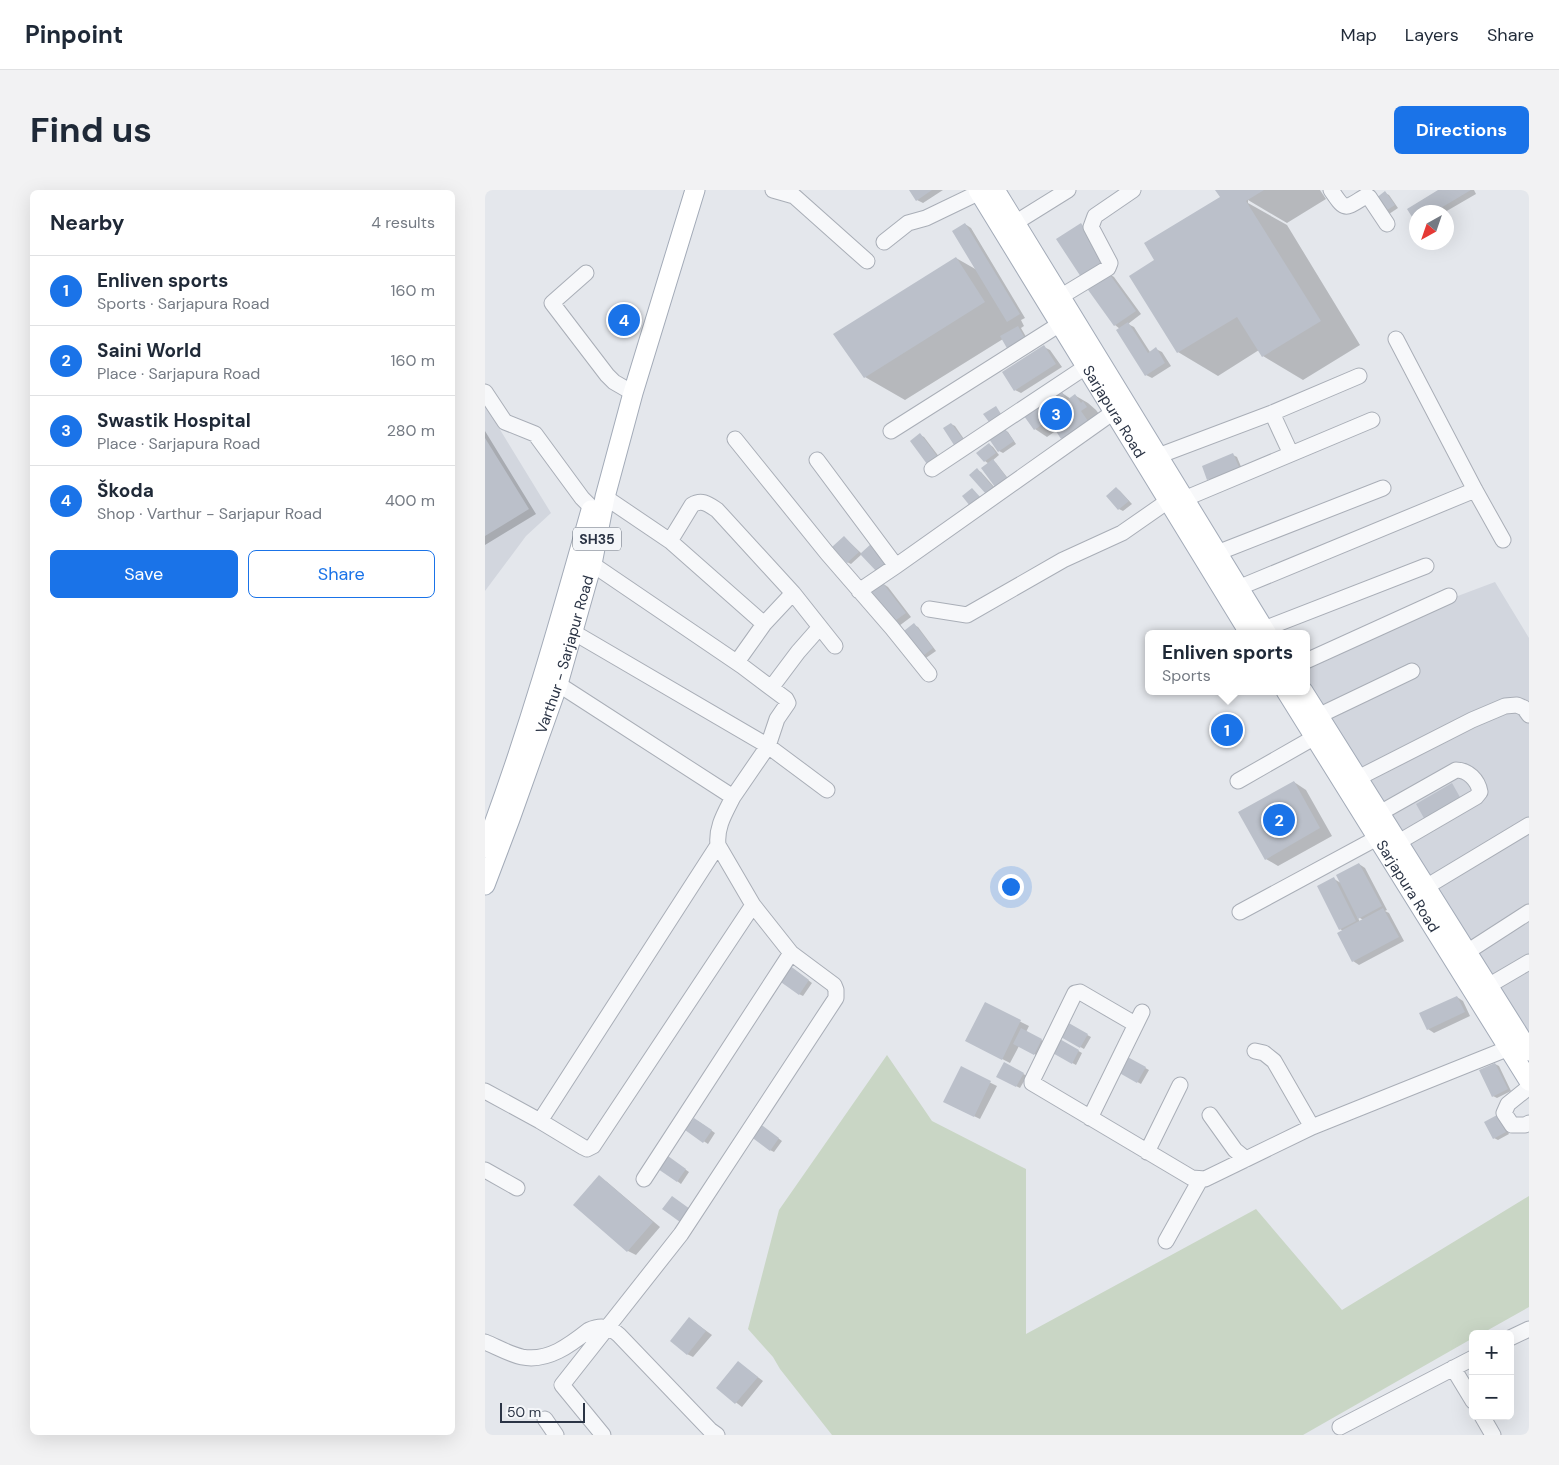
<!DOCTYPE html>
<html lang="en">
<head>
<meta charset="utf-8">
<style>
  body { margin:0; font-family:"DM Sans",sans-serif; background:#f2f2f3; color:#1f2937 }
  .controls { position:absolute; right:15px; bottom:15px; display:grid; overflow:hidden; border-radius:8px; box-shadow:0 5px 20px #0002 }
  .controls button { width:45px; height:45px; display:grid; place-items:center; padding:0; border:0; border-bottom:1px solid #e0e1e3; background:#fff; color:#1f2937; font:25px sans-serif }
  .compass { position:absolute; left:924px; top:15px; width:45px; height:45px; border-radius:50%; background:#fff; box-shadow:0 5px 20px #0002; rotate:220deg }
  .scale { position:absolute; left:15px; bottom:12px; width:85px; box-sizing:border-box; padding-left:5px; border:2px solid #2b3445; border-top:0; font-size:14px; line-height:18px; white-space:nowrap; color:#2b3445; -webkit-text-stroke:4px #f4f6f9; paint-order:stroke }
  .you { position:absolute; left:525px; top:696px; width:18px; height:18px; margin:-12px; border:4px solid #fff; border-radius:50%; background:#1a73e8; box-shadow:0 0 0 8px #1a73e833 }
  .badge { display:grid; place-items:center; width:32px; height:32px; border-radius:50%; background:#1a73e8; color:#fff; font-size:16px; font-weight:700 }
  .pin { position:absolute; translate:-50% -50%; border:2px solid #fff; box-shadow:0 1px 5px #0006 }
  .popup { position:absolute; left:660px; top:440px; width:165px; height:65px; box-sizing:border-box; display:grid; place-content:center; border-radius:8px; background:#fff; filter:drop-shadow(0 1px 4px #0005); font-size:16px; white-space:nowrap; color:#747a83 }
  .popup b { font-size:19px; color:#1f2937 }
  .popup::after { content:''; position:absolute; left:50%; top:100%; margin-left:-10px; border:10px solid transparent; border-top-color:#fff }
  .list { margin:0; padding:0; list-style:none }
  h2 { display:flex; justify-content:space-between; align-items:center; height:65px; margin:0; padding:0 20px; font-size:21px }
  h2 small { font-size:16px; font-weight:400; color:#747a83 }
  .list li { display:grid; grid-template-columns:32px 1fr auto; gap:15px; align-items:center; box-sizing:border-box; height:70px; padding:0 20px; border-top:1px solid #e0e1e3 }
  .list b { display:block; font-size:19px; white-space:nowrap }
  .list p { margin:0; font-size:16px; white-space:nowrap; color:#747a83 }
  .list em { font-size:16px; font-style:normal; color:#747a83 }
  .actions { display:flex; gap:10px; padding:15px 20px }
  .actions a { flex:1; padding:11px 0; border:1px solid #1a73e8; border-radius:8px; text-align:center; font-size:18px; color:#1a73e8 }
  .actions .main { background:#1a73e8; color:#fff }
  .map { position:relative; flex:none; width:1044px; height:1245px; overflow:hidden; border-radius:8px }
  header { display:flex; align-items:center; gap:30px; box-sizing:border-box; height:70px; padding:0 25px; background:#fff; border-bottom:1px solid #e0e1e3 }
  header strong { font-size:24px }
  nav { display:flex; gap:28px; margin-inline-start:auto; font-size:18px }
  .intro { display:flex; align-items:center; justify-content:space-between; box-sizing:border-box; height:120px; padding:0 30px }
  h1 { margin:0; font-size:35px }
  .button { padding:12px 22px; border-radius:8px; background:#1a73e8; color:#fff; font-size:18px; font-weight:700 }
  main { display:flex; gap:30px; padding:0 30px }
  aside { flex:1; background:#fff; border-radius:8px; box-shadow:0 5px 20px #0002 }
  .map>svg:first-child { display:block }
  .built { fill:#d2d6de }
  .green { fill:#c9d6c5 }
  .shadow { fill:#0003; fill-rule:evenodd }
  .building { fill:#bbc0ca }
  .lines { fill:none; stroke-linecap:round; stroke-linejoin:round }
  .minor-casing { stroke:#a9aeb7; stroke-width:17 }
  .major-casing { stroke:#a3abb8; stroke-width:21 }
  .minor { stroke:#f7f8fa; stroke-width:15 }
  .major { stroke:#fff; stroke-width:19 }
  .labels { text-anchor:middle; dominant-baseline:central; stroke-width:4; stroke-linejoin:round; paint-order:stroke }
  .shield { fill:#f4f6f9; stroke:#676e7b; stroke-width:1 }
  .shield-label { font-size:14px; font-weight:bold; fill:#2b3445 }
  .street-label { font-size:15px; fill:#2b3445; stroke:#f4f6f9 }
</style>
</head>
<body>
<header>
<strong>Pinpoint</strong>
<nav><a>Map</a><a>Layers</a><a>Share</a></nav>
</header>
<div class="intro"><h1>Find us</h1><a class="button">Directions</a></div>
<main>
<aside>
<h2>Nearby<small>4 results</small></h2>
<ul class="list">
<li><span class="badge">1</span><div><b>Enliven sports</b><p>Sports · Sarjapura Road</p></div><em>160 m</em></li>
<li><span class="badge">2</span><div><b>Saini World</b><p>Place · Sarjapura Road</p></div><em>160 m</em></li>
<li><span class="badge">3</span><div><b>Swastik Hospital</b><p>Place · Sarjapura Road</p></div><em>280 m</em></li>
<li><span class="badge">4</span><div><b>Škoda</b><p>Shop · Varthur - Sarjapur Road</p></div><em>400 m</em></li>
</ul>
<div class="actions"><a class="main">Save</a><a>Share</a></div>
</aside>
<div class="map">
<svg width="1044" height="1245" viewBox="0 0 1044 1245">
  <rect width="100%" height="100%" fill="#e4e7ec"/>
  <path class="built" d="M0,215L66,323L41,346L0,401Z
    M1010,392L1044,448V852L821,488V463Z"/>
  <path class="green" d="M402,865L447,931L541,979V1144L771,1019L857,1120L1044,1006V1117L996,1144H988V1148L818,1245H347L295,1179L288,1167L263,1139L294,1020Z"/>
  <path class="shadow" d="M425,0H458L438,13L432,10Z
    M732,0H835L841,9L802,33L763,10V13L802,35L875,155L818,190L778,166L774,160L733,186L693,162L671,71L736,7Z
    M955,0H989L991,4L960,22H932L923,19Z
    M900,3L904,5L913,18L904,24L900,21Z
    M480,34L486,38L540,128L536,130L539,136L536,138L544,152L518,149L420,210L380,187L471,68L492,80Z
    M623,83L629,87L656,124L643,134L649,137L665,162L671,159L677,162L686,176L667,188L661,185L635,139L630,135Z
    M559,157L565,160L577,177L536,203L530,200Z
    M577,203L586,209L591,206L603,213L611,220L614,224L590,255L577,248L572,240L562,247L550,239Z
    M466,234L470,236L481,252L474,256L470,254Z
    M520,240L523,242L531,254L518,263L514,261Z
    M0,241L51,324L0,355Z
    M435,245L439,247L455,268L447,275Z
    M504,254L508,257L514,265L507,271L511,273L525,291L515,298L504,274L500,271L493,263Z
    M748,265L752,267L757,279L727,291L723,289Z
    M492,280L496,282L511,299L505,305Z
    M631,298L635,301L647,314L638,321L634,319L623,306Z
    M359,347L377,364L366,374L362,372Z
    M397,393L403,397L426,427L414,436L408,432Z
    M429,435L433,437L451,461L438,470Z
    M809,592L821,600L847,646L793,676L781,669Z
    M874,674L880,678L902,720L900,721L904,723L919,751L874,775L868,771L858,741L855,739L849,689L856,693ZM872,726L878,730L875,732Z
    M308,779L327,793L318,806L314,804Z
    M972,807L978,811L985,826L949,843L943,839Z
    M500,814L544,836L541,842L560,852L553,866L534,856L525,873L488,854Z
    M582,834L606,847L599,859L576,846Z
    M574,850L597,863L591,875L567,862Z
    M640,867L664,880L656,894L633,881Z
    M520,874L542,886L535,898L513,887Z
    M1010,874L1014,876L1026,901L1012,908L1008,906Z
    M476,878L512,896L495,929L466,915Z
    M1016,929L1024,944L1013,950L1009,948L1001,933Z
    M213,931L230,943L223,954L202,940Z
    M278,937L297,951L289,962L285,960Z
    M187,970L204,982L196,994L192,991Z
    M114,987L122,992L175,1037L151,1065L143,1061Z
    M205,1129L227,1145L208,1167L202,1164Z
    M253,1172L278,1191L257,1217L232,1198Z"/>
  <path class="building" d="M424,0H447L431,11Z
    M730,0H779L761,11L836,131L777,167L752,127L692,163L644,86L669,70L659,53L735,7Z
    M953,0H986L949,22H932V35L922,19Z
    M900,1L910,15L899,22L890,9Z
    M480,33L535,124L522,132L467,41Z
    M596,33L621,71L596,87L571,49Z
    M471,67L500,112L379,188L348,144Z
    M623,82L651,121L629,136L601,97Z
    M643,132L663,163L671,157L680,173L660,186L631,140Z
    M533,136L541,150L523,160L515,146Z
    M559,155L571,174L529,201L517,182Z
    M577,202L582,210L590,204L596,213L598,211L602,217L596,221L603,231L576,249L564,230L549,240L539,226Z
    M511,216L516,224L504,232L498,224Z
    M466,233L478,249L469,255L458,238Z
    M520,239L529,251L513,262L504,249Z
    M435,243L452,266L442,274L425,251Z
    M0,248L44,319L0,346Z
    M504,253L511,263L499,272L491,263Z
    M748,263L754,277L722,290L717,276Z
    M508,269L522,288L510,297L496,278Z
    M492,278L508,297L501,304L484,285Z
    M631,297L644,311L633,320L621,306Z
    M487,298L496,308L485,316L477,306Z
    M359,346L374,362L362,373L347,357Z
    M387,353L404,371L392,382L375,364Z
    M397,392L421,423L407,433L383,402Z
    M429,433L448,458L434,469L415,444Z
    M809,591L835,638L780,670L753,622Z
    M967,593L976,609L940,630L931,614Z
    M874,673L897,716L873,729L851,685Z
    M849,687L871,731L854,740L832,696Z
    M898,718L914,747L867,772L852,743Z
    M304,775L324,790L314,805L293,790Z
    M972,806L980,822L942,840L934,823Z
    M500,812L536,830L517,870L480,851Z
    M582,832L603,844L595,858L574,846Z
    M536,838L557,849L549,865L528,854Z
    M573,848L594,860L587,874L566,862Z
    M639,865L661,877L652,893L631,881Z
    M519,872L539,883L531,897L511,887Z
    M1010,873L1023,899L1007,907L994,880Z
    M476,876L506,891L489,927L458,912Z
    M1012,925L1021,942L1008,949L999,932Z
    M209,928L227,940L218,953L200,940Z
    M274,933L294,948L285,961L265,946Z
    M183,966L201,979L192,992L173,979Z
    M114,985L168,1032L142,1062L88,1015Z
    M187,1006L205,1019L195,1032L177,1019Z
    M204,1127L221,1141L202,1165L185,1151Z
    M253,1171L273,1187L250,1214L231,1198Z"/>
  <g class="lines">
    <defs>
      <path id="minor" d="M288,0L309,6L382,71
        M846,0C861,22 859,19 881,6L884,7L902,34
        M530,33L583,0
        M399,52L423,33L441,28L495,2
        M101,83L67,113L122,185L129,192L148,203
        M575,107L623,78L625,73L606,37L610,26L648,0
        M911,149L990,300L1018,350
        M0,202L20,232L50,244L97,308L107,318L117,323
        M787,223L806,264
        M406,241L575,134
        M250,249L342,363L407,438L444,484
        M673,266L787,223L874,186
        M332,270L411,376
        M447,279L602,176
        M120,307L185,351L207,315C217,309 223,314 232,320L308,403L350,456
        M699,309L887,230
        M185,351L279,434L308,403
        M732,363L898,298
        M753,398L990,300
        M374,401L411,376L637,216
        M444,419L482,425L578,370L637,343L683,311
        M779,439L941,376
        M88,442L283,556L342,600
        M821,471L964,406
        M252,472L279,434
        M73,494L248,607L283,556L292,529L303,513L301,509L257,476L107,374
        M286,498L313,462L335,437
        M833,526L927,481
        M873,588L987,530L1020,516L1032,515L1039,518L1044,525
        M753,591L830,547
        M886,628L971,580C983,580 993,590 995,602L991,607L912,653
        M233,655L55,931L98,957L102,959L108,956L268,715
        M941,697L1044,635
        M755,722L892,648
        M982,762L1044,722
        M1003,796L1044,772
        M650,834L595,802L590,803L547,891V893L707,988L720,989L827,937L1024,858
        M770,861L779,863L789,871L827,937
        M1044,897L1023,914L1019,923L1027,935H1040L1044,933
        M0,901L55,931
        M725,925L750,960L761,969
        M605,928L657,822
        M662,962L695,895
        M0,980L32,998
        M159,989L306,763
        M681,1051L715,990
        M1025,1148L1044,1139
        M0,1152C12,1157 24,1164 37,1167C63,1172 85,1155 104,1140C115,1135 125,1136 134,1145L225,1240L232,1245
        M968,1178L988,1211
        M997,1226L1008,1245
        M60,1229L71,1245
        M855,1237L988,1168
        M118,1245L77,1195L196,1044L351,808V800L349,795L306,763L268,715L233,655C231,637 240,623 248,607"/>
      <g id="major">
        <path id="s1" d="M493,0L765,444"/>
        <path d="M510,0L782,444"/>
        <path id="s2" d="M801,501L1044,891"/>
        <path d="M818,501L1044,861"/>
        <path d="M0,658C42,547 74,434 106,320"/>
        <path id="s3" d="M0,695L25,629L73,494L107,374L120,307L148,203L210,0"/>
      </g>
    </defs>
    <use href="#minor" class="minor-casing"/>
    <use href="#major" class="major-casing"/>
    <use href="#minor" class="minor"/>
    <use href="#major" class="major"/>
  </g>
  <g class="labels">
    <rect class="shield" x="88" y="337.5" width="48" height="23" rx="4"/>
    <g class="shield-label">
      <text x="112" y="349">SH35</text>
    </g>
    <g class="street-label">
      <text stroke="none"><textPath href="#s1" startOffset="260">Sarjapura Road</textPath></text>
      <text stroke="none"><textPath href="#s3" startOffset="244">Varthur - Sarjapur Road</textPath></text>
      <text stroke="none"><textPath href="#s2" startOffset="230">Sarjapura Road</textPath></text>
    </g>
  </g>
</svg>
<div class="controls">
<button>+</button>
<button>−</button>
</div>
<svg class="compass" viewBox="-18 -18 36 36"><path d="M0-13l5 13h-10z" fill="#e53935"/><path d="M0 13l5-13h-10z" fill="#747a83"/></svg>
<div class="scale">50 m</div>
<div class="you"></div>
<div class="pin badge" style="left:742px;top:540px">1</div>
<div class="popup"><b>Enliven sports</b>Sports</div>
<div class="pin badge" style="left:794px;top:630px">2</div>
<div class="pin badge" style="left:571px;top:224px">3</div>
<div class="pin badge" style="left:139px;top:130px">4</div>
</div>
</main>
</body>
</html>
